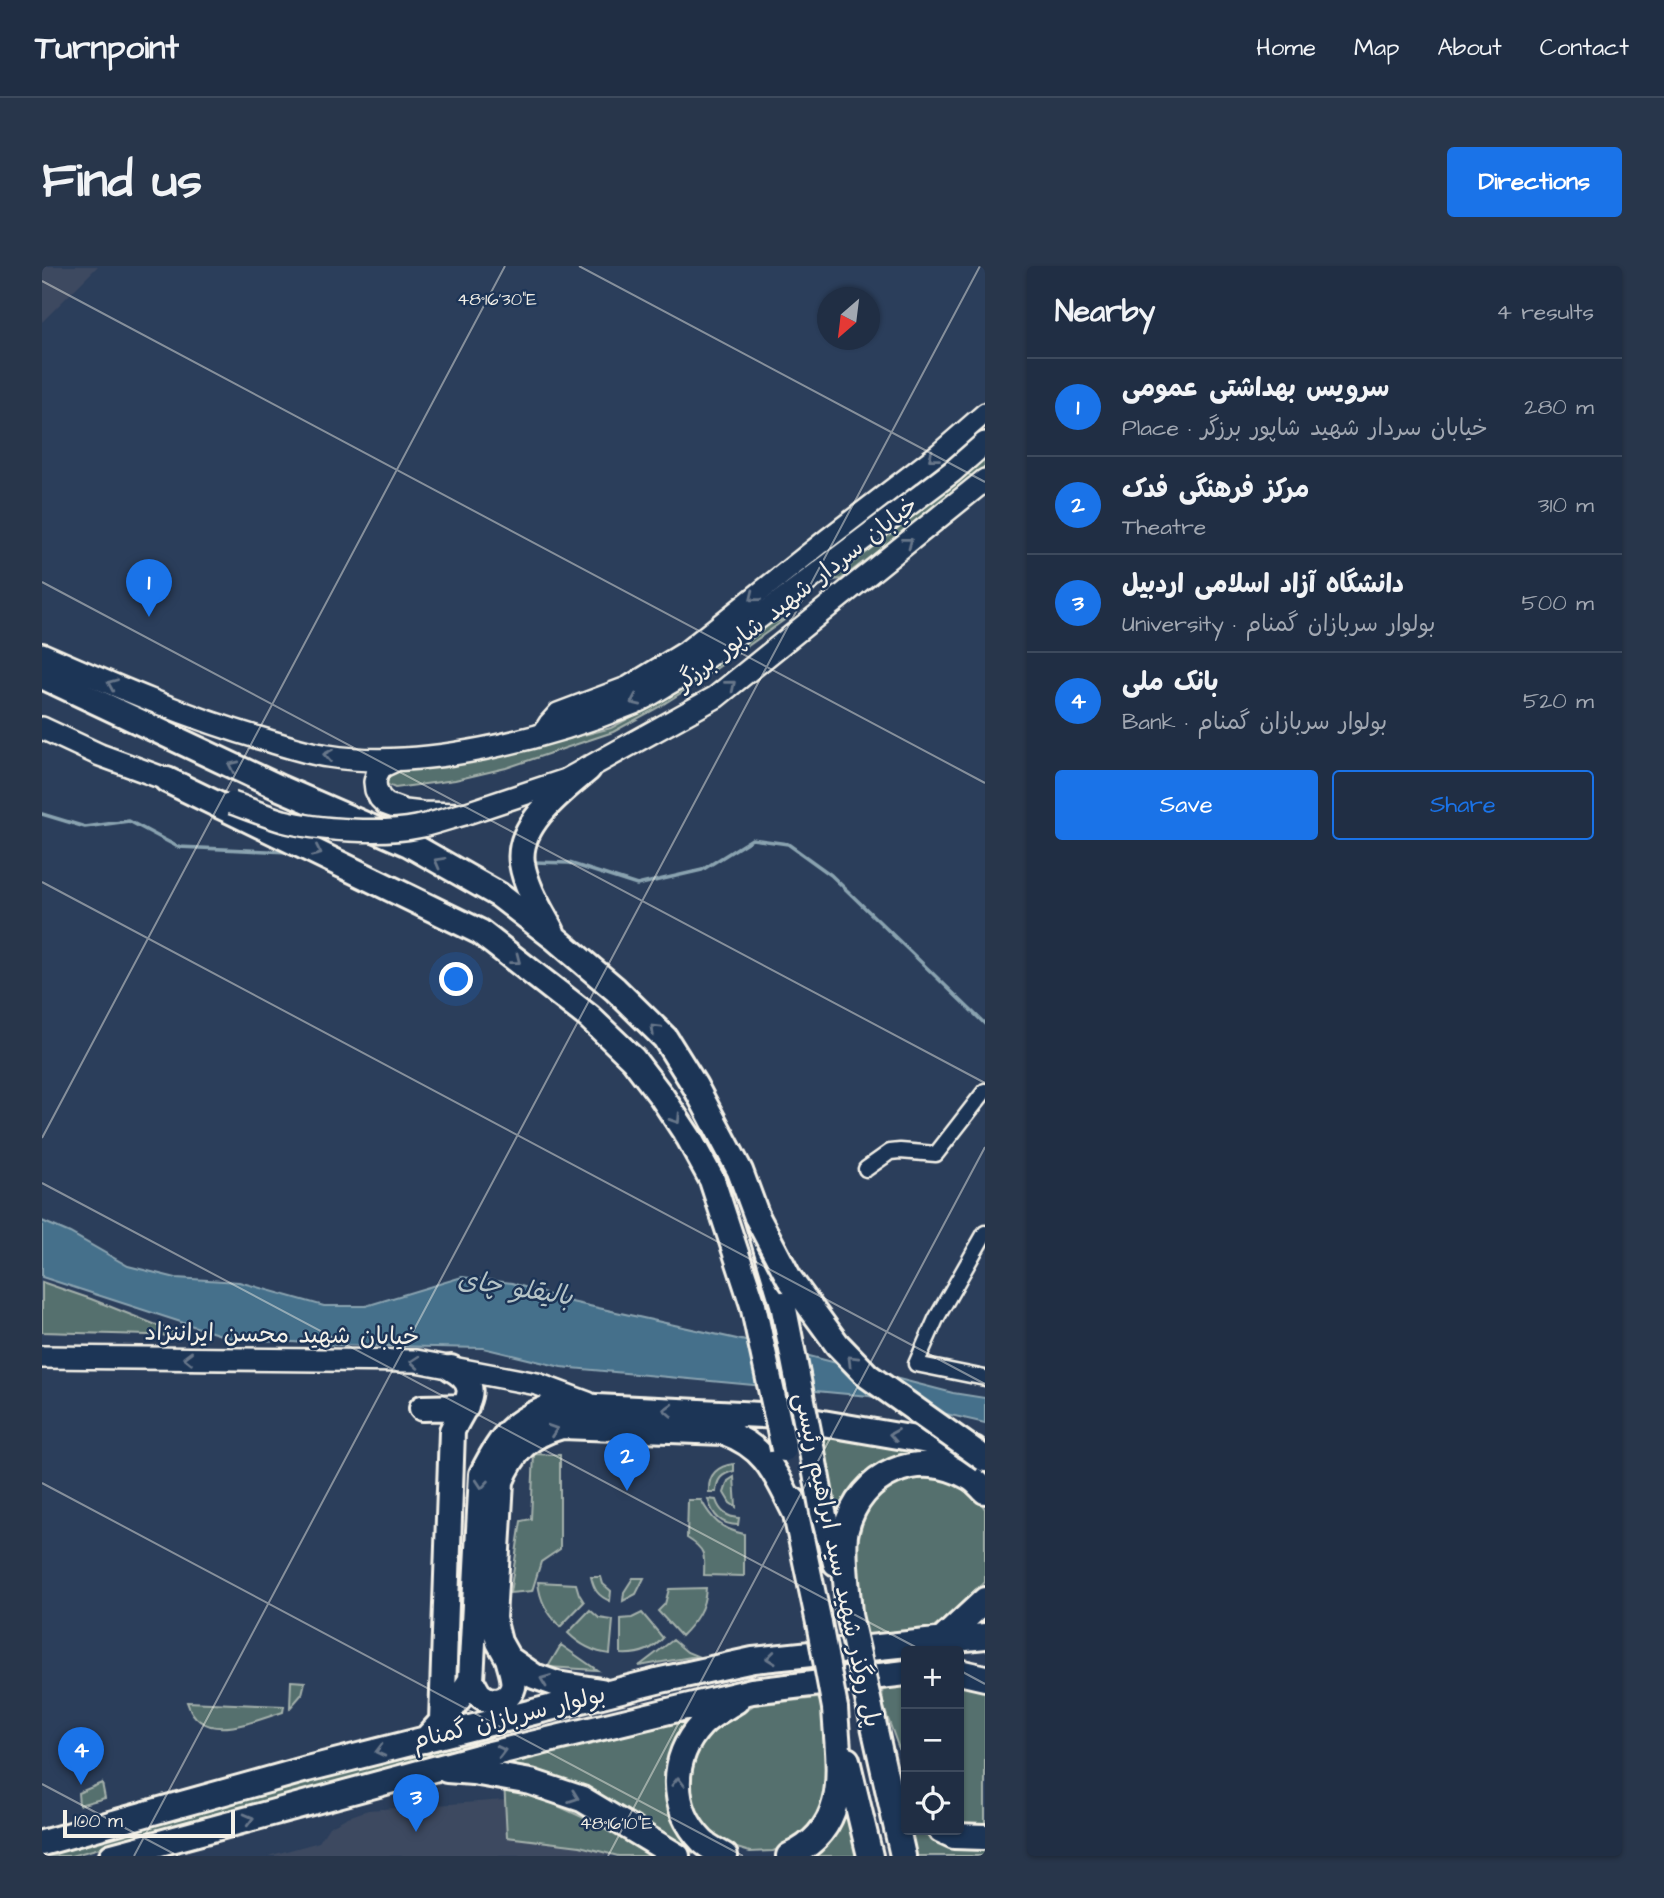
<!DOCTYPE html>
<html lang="en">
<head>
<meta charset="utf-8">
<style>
  body { margin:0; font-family:"Architects Daughter","Playpen Sans Arabic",sans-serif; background:#28364b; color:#f1f3f6 }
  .controls { position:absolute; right:21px; bottom:21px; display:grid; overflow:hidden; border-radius:7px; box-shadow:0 2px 5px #0004 }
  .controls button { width:63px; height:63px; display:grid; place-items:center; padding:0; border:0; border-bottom:2px solid #3d4a5d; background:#202e44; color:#f1f3f6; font:35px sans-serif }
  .compass { position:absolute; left:775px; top:21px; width:63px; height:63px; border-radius:50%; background:#202e44; box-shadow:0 2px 5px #0004; rotate:208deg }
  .scale { position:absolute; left:21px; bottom:18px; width:172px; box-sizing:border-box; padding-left:7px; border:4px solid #f4f1e8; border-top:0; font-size:19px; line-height:24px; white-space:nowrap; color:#f4f1e8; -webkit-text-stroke:5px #1d3557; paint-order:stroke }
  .you { position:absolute; left:415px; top:714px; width:24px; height:24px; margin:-18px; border:5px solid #fff; border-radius:50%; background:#1a73e8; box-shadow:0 0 0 10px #1a73e833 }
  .badge { display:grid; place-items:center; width:46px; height:46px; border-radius:50%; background:#1a73e8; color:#fff; font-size:23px; font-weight:700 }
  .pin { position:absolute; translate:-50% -58px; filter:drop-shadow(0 2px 4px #0008) }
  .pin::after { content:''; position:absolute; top:37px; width:24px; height:21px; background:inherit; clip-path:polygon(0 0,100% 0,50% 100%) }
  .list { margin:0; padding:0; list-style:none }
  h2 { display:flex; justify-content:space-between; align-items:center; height:91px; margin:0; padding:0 28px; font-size:30px }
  h2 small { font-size:23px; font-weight:400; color:#a2a8b2 }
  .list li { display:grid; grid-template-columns:46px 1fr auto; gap:21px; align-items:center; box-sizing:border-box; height:98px; padding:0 28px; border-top:2px solid #3d4a5d }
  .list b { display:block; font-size:26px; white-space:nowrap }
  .list p { margin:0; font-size:23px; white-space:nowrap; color:#a2a8b2 }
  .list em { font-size:23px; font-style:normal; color:#a2a8b2 }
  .actions { display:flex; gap:14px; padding:21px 28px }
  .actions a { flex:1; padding:16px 0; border:2px solid #1a73e8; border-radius:7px; text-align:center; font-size:24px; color:#1a73e8 }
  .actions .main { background:#1a73e8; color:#fff }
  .icon { flex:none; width:38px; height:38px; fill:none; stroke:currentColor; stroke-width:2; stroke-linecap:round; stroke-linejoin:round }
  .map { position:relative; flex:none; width:943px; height:1590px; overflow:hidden; border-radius:7px }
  header { display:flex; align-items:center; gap:42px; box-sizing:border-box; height:98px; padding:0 35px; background:#202e44; border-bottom:2px solid #3d4a5d }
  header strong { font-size:33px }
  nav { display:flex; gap:38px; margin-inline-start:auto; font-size:24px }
  .intro { display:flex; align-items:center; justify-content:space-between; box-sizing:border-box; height:168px; padding:0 42px }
  h1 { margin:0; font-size:49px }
  .button { padding:18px 32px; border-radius:7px; background:#1a73e8; color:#fff; font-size:24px; font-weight:700 }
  main { display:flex; gap:42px; padding:0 42px }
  aside { flex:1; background:#202e44; border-radius:7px; box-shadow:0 2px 5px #0004 }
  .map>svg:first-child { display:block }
  .built { fill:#3c4960 }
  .green { fill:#54706e; stroke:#a4b0ab; stroke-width:2 }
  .water { fill:#446f8b; stroke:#8aa3b0; stroke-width:2 }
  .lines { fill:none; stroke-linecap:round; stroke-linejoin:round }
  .stream { stroke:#8aa3b0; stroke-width:3.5 }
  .street-casing { stroke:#f4f1e8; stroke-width:19 }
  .secondary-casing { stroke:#f4f1e8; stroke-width:24 }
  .primary-casing { stroke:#f4f1e8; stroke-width:26 }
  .highway-casing { stroke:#f4f1e8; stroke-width:30 }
  .street { stroke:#1d3557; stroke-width:14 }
  .secondary { stroke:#1d3557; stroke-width:19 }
  .primary { stroke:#1d3557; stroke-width:21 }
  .highway { stroke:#1d3557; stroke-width:24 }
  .primary-bridge-casing { stroke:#f4f1e8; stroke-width:26; stroke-linecap:butt }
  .highway-bridge-casing { stroke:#f4f1e8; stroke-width:30; stroke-linecap:butt }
  .primary-bridge { stroke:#1d3557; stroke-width:21 }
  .highway-bridge { stroke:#1d3557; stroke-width:24 }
  .oneway { stroke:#68778a }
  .ticks { fill:none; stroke:#f4f1e8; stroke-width:2; stroke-opacity:0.45 }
  .labels { text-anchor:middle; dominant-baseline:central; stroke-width:5; stroke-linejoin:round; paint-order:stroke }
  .street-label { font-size:24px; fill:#f4f1e8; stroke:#1d3557 }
  .water-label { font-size:26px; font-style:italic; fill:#b6c4c7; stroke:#1d3557 }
  .ticks-label { font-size:18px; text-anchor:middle; fill:#f4f1e8; stroke:#1d3557; stroke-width:5; stroke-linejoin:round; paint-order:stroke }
</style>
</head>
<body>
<header>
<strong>Turnpoint</strong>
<nav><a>Home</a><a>Map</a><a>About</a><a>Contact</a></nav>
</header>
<div class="intro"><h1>Find us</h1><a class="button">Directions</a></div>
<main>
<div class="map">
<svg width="943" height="1590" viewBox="0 0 943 1590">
  <rect width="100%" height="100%" fill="#2b3e5b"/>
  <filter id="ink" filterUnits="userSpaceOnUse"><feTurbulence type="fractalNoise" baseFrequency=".0143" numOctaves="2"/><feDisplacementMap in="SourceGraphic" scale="14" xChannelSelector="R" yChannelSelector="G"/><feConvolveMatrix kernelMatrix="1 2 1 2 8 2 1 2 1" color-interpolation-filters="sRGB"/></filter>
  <g filter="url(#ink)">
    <path class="built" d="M0,0H56L0,56Z
      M462,1534L465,1571L538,1580L576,1590H226L277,1576L287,1561L306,1551L326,1544Z"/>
    <path class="green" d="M943,191V200L919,222L799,313L782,315Z
      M745,352L650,420L617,441L571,466L464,502L413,514L353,522L346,519L342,514V508L353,503L399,500L463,489L569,462L615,437L648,417L722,360Z
      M0,1016L49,1033L142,1070L0,1066Z
      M773,1160L915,1183L943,1200V1213L875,1193L797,1267Z
      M492,1188L518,1189V1283L499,1296L490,1325L468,1327L479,1255L489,1253Z
      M692,1198V1205C679,1208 675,1213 674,1226H667C666,1209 675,1200 692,1198Z
      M875,1210C882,1211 891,1210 898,1211C916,1214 934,1227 943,1243V1316L927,1334L891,1362L822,1370C812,1332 807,1266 833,1234C844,1220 860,1215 875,1210Z
      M692,1211L694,1241L688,1237L682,1227L686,1215Z
      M666,1233L674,1234C678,1246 685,1251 697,1252L696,1259C680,1259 670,1249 666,1233Z
      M646,1234H659C670,1254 679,1263 702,1268V1310L662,1309C663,1288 663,1283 645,1272Z
      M549,1311H559L561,1318L569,1325L568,1335C556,1330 552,1324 549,1311Z
      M591,1312H602L594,1328L581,1335L582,1326Z
      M496,1316L534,1318L537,1328L542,1336L518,1361C505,1346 498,1336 496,1316Z
      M664,1322C663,1343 653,1356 639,1370L616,1345L623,1338L627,1323Z
      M548,1344L557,1352L571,1354L568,1388C551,1386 538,1379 526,1367Z
      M600,1347L621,1372C610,1385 596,1389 579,1388V1353L590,1352Z
      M631,1374L645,1386L655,1390L597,1400Z
      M519,1379L555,1404L506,1401Z
      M249,1415L263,1416L260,1428L248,1442Z
      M864,1418V1502L841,1439L840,1420Z
      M917,1418L943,1423V1559L941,1560L917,1558Z
      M776,1432L781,1441L785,1517L781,1540L770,1561L753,1576L731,1585L708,1586L685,1579L666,1565L653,1546L647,1525L648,1503L656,1483L670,1466L712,1439Z
      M145,1436L242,1440L241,1446C211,1455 159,1480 145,1436Z
      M658,1446L636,1474L650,1586L543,1522L490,1504L454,1497Z
      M448,1469V1473L424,1482L395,1488L29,1590H0V1586L299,1502Z
      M462,1515L579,1569L614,1590H576L538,1580L465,1571Z
      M60,1517L63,1532L37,1539L36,1527Z
      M805,1530L819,1590H770Z
      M864,1564H877C895,1580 920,1580 943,1582V1590H869Z"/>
    <path class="water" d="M0,955L28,967L86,1000L134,1012L197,1016L282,1040H324L420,1011L470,1017L525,1035L744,1084L911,1127L943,1132V1157L827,1130L519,1101L441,1082L296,1079L188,1072L0,1011Z"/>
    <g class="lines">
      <path class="stream" d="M0,548L43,561L87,555L136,581L247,586
        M491,596L527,597L595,619L660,604L710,573L746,578L789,609L943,758"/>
      <defs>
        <path id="street" d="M824,903L848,886L858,885L894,888L943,825
          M943,967L894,1053L874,1098L943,1112"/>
        <path id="secondary" d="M500,468L507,457L516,447L585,421L644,385L785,273L897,187L943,147"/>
        <path id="primary" d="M0,388C73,420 147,452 224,474C244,480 265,487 286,490C379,505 505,473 592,437C608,430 623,419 638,411L910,206L943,177
          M0,462L58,489L140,519
          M354,494L339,501L335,508L333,516L334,524L338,532L344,538L363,545L380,547L422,548L524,514L674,431L943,214
          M0,1091L374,1095L495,1118L546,1137"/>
        <path id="highway" d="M0,410L238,522L367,578L457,629L514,673L573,723L623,772L653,820L698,905L715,951L741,1038
          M125,514L438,666L547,751L591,793L620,831L647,872L670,914L711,1039
          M510,666C499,645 484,622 480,597C474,559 521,524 546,503
          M380,1142L424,1141
          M769,1180L781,1246L794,1297
          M751,1234L777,1357
          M807,1349C806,1327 799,1283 804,1263C818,1207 877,1182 927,1211C933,1214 938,1220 943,1225
          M900,1374L943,1334
          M917,1406L943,1412
          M429,1414C432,1419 434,1425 438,1429C449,1439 467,1436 471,1421C473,1412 468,1401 466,1392
          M559,1425L515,1418L492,1410L466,1392L457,1376L451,1352L459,1215C472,1184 487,1169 520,1160L682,1166C726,1182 734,1210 754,1248
          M828,1442L861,1590
          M400,1454L410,1165C421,1139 444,1122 409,1102
          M383,1474L405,1450L429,1414L440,1208C460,1168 471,1155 513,1139L740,1150L932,1183
          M805,1494L828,1590
          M405,1504L431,1506L489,1516L540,1533L635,1590
          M899,1564L912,1570L943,1571
          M0,1577L265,1503L619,1414L711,1394L943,1370
          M70,1590L436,1491L710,1425L864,1407
          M683,1590C675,1585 666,1581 660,1575C628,1542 628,1492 659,1459C668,1449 683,1442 694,1435
          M747,1590C811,1561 796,1499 793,1442"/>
      </defs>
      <use href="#street" class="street-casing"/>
      <use href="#secondary" class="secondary-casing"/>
      <use href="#primary" class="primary-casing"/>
      <use href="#highway" class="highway-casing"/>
      <use href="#street" class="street"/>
      <use href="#secondary" class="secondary"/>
      <use href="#primary" class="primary"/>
      <use href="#highway" class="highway"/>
      <defs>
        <path id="primary-bridge" d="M190,537C207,543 224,550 241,555C275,564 341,568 375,561C391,558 406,552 422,548"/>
        <path id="highway-bridge" d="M715,951L747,1012L795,1078L826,1110L943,1193
          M741,1038L769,1180
          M711,1039L742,1183
          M807,1349L828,1442
          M777,1357L793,1442"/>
      </defs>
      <use href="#primary-bridge" class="primary-bridge-casing"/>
      <use href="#highway-bridge" class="highway-bridge-casing"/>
      <use href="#primary-bridge" class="primary-bridge"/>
      <use href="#highway-bridge" class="highway-bridge"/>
    </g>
    <defs><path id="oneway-chevron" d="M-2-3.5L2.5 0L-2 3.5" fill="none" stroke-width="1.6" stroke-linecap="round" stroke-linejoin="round" transform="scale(1.75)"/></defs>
    <g class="oneway">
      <use href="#oneway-chevron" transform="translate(891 191) rotate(142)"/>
      <use href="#oneway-chevron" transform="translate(866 276) rotate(-38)"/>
      <use href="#oneway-chevron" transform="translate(712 331) rotate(141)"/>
      <use href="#oneway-chevron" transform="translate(70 418) rotate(-157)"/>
      <use href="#oneway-chevron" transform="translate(689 419) rotate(-39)"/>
      <use href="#oneway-chevron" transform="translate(593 435) rotate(156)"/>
      <use href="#oneway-chevron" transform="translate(286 489) rotate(-170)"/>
      <use href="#oneway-chevron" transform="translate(191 500) rotate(-155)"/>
      <use href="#oneway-chevron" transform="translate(275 586) rotate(25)"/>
      <use href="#oneway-chevron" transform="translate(397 596) rotate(-151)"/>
      <use href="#oneway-chevron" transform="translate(474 694) rotate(38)"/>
      <use href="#oneway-chevron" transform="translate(613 763) rotate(-136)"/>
      <use href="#oneway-chevron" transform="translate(634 853) rotate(57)"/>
      <use href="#oneway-chevron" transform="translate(146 1092) rotate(-179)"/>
      <use href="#oneway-chevron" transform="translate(810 1094) rotate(-135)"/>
      <use href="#oneway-chevron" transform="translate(373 1096) rotate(-175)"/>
      <use href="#oneway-chevron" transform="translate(626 1144) rotate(-177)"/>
      <use href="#oneway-chevron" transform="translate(511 1164) rotate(-18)"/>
      <use href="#oneway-chevron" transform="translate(852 1169) rotate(-170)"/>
      <use href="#oneway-chevron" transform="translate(440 1218) rotate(95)"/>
      <use href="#oneway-chevron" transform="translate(729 1392) rotate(174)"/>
      <use href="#oneway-chevron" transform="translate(503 1414) rotate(-159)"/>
      <use href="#oneway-chevron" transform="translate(338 1485) rotate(166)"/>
      <use href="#oneway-chevron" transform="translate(459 1485) rotate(-14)"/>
      <use href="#oneway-chevron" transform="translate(636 1516) rotate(-90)"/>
      <use href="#oneway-chevron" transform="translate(532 1531) rotate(20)"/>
      <use href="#oneway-chevron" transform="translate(207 1553) rotate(-15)"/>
    </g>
  </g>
  <path class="ticks" d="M537,0L943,216M0,15L943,517M0,316L943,817M0,616L943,1118M0,872L463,0M0,917L881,1385M0,1217L701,1590M917,1404L943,1418M0,1518L136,1590M92,1590L938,0M566,1590L943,881"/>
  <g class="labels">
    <g class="street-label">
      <text transform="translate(755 328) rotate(-38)">خیابان سردار شهید شاپور برزگر</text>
      <text transform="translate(240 1069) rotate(1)">خیابان شهید محسن ایراننژاد</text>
      <text transform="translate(795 1294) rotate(78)">پل روگذر شهید سید ابراهیم رئیسی</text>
      <text transform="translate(467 1452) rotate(-14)">بولوار سربازان گمنام</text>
    </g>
    <g class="water-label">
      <text transform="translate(473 1022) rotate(9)">بالیقلو چای</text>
    </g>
  </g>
  <g class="ticks-label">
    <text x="455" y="39">48°16'30"E</text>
    <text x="574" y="1563">48°16'10"E</text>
  </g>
</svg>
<div class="controls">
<button>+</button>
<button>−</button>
<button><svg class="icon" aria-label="locate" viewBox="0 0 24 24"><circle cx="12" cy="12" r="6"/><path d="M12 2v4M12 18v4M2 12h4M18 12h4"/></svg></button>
</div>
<svg class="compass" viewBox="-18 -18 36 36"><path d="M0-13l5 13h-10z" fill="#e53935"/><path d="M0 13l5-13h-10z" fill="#a2a8b2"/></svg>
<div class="scale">100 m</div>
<div class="you"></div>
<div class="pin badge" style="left:107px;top:351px">1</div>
<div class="pin badge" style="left:585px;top:1225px">2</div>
<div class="pin badge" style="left:374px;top:1566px">3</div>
<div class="pin badge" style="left:39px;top:1519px">4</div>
</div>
<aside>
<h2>Nearby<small>4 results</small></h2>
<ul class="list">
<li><span class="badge">1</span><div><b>سرویس بهداشتی عمومی</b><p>Place · خیابان سردار شهید شاپور برزگر</p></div><em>280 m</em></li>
<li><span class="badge">2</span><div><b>مرکز فرهنگی فدک</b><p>Theatre</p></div><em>310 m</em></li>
<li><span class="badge">3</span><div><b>دانشگاه آزاد اسلامی اردبیل</b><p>University · بولوار سربازان گمنام</p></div><em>500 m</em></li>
<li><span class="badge">4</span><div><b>بانک ملی</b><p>Bank · بولوار سربازان گمنام</p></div><em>520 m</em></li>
</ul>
<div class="actions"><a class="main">Save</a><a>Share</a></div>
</aside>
</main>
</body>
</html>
